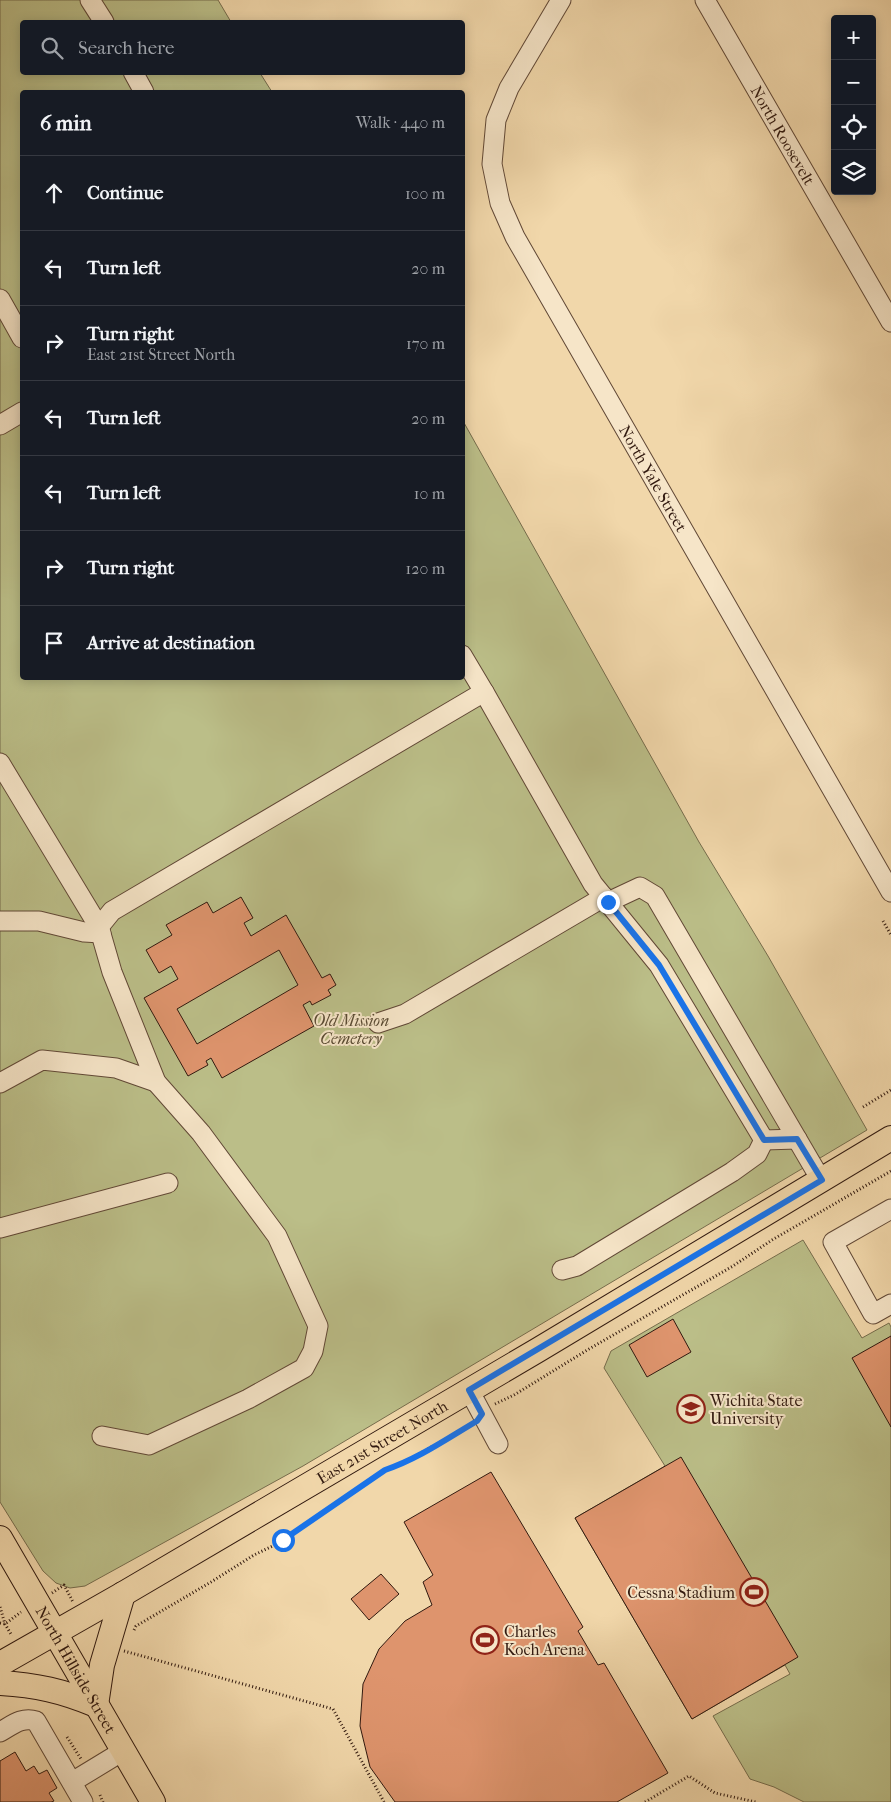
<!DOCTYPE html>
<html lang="en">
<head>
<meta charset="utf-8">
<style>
  body { margin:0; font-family:"IM FELL French Canon",serif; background:#242831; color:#f1f3f6 }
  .controls { position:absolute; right:15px; top:15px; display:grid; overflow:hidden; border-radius:5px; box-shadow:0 2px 12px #0003 }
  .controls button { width:45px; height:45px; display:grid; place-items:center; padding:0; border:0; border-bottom:1px solid #363941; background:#171b24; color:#f1f3f6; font:25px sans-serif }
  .stop { position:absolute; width:15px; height:15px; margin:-11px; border:4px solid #1a73e8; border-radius:50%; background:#fff }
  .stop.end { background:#1a73e8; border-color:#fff; box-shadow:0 1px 5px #0008 }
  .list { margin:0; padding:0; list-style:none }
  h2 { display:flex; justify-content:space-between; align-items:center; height:65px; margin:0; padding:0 20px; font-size:21px }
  h2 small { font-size:16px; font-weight:400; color:#9ea1a6 }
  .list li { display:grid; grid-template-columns:32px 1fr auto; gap:15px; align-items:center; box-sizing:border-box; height:75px; padding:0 20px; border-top:1px solid #363941 }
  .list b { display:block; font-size:19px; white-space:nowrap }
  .list p { margin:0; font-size:16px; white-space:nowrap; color:#9ea1a6 }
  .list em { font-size:16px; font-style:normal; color:#9ea1a6 }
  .icon { flex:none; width:28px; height:28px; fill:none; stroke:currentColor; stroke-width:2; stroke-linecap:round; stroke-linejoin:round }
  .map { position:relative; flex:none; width:891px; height:1802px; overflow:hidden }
  .search { position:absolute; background:#171b24; box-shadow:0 2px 12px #0003; left:20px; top:20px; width:445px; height:55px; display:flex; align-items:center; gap:12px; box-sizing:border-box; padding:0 18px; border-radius:5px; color:#9ea1a6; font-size:19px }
  .panel { position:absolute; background:#171b24; box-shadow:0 2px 12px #0003; left:20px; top:90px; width:445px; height:590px; border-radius:5px }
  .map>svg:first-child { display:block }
  .green { fill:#bbbe88; stroke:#766c4c }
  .building { fill:#de946d; stroke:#31190f; fill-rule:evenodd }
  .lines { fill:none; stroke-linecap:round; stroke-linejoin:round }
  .minor-casing { stroke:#614836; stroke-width:21 }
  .major-casing { stroke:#31190f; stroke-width:26 }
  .path { stroke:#31190f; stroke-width:3; stroke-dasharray:1 2.5; stroke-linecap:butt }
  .minor { stroke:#f6e5c8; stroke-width:19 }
  .major { stroke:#f1d7aa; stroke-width:24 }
  .route { stroke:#1a73e8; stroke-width:6 }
  .labels { text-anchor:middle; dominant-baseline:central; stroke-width:4; stroke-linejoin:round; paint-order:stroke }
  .street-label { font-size:16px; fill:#31190f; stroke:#f6e5c8 }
  .park-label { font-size:16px; font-style:italic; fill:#5a4b33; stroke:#f6e5c8 }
  .poi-label { font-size:16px; fill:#31190f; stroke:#f6e5c8; text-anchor:start }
</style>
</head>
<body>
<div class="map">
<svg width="891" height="1802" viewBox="0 0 891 1802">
  <rect width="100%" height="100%" fill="#f1d7aa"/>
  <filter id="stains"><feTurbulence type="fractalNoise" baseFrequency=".004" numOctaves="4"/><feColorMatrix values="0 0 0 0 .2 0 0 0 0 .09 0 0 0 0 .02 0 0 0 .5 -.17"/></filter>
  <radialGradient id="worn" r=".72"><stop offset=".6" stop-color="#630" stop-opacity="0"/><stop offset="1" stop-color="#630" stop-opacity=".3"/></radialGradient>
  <path class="green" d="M0,0H218L231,22H22V72L260,73L272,92H22V678H462L463,421L699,842L768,956L867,1130L303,1466L85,1586L70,1588L56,1583L43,1571L0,1502Z
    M803,1240L862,1338L889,1323L891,1327V1802H804L774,1787L750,1779L713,1716L790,1674L785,1665L692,1719L575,1518L665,1466L604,1368L611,1351Z"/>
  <path class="building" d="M241,897L253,918L244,923L251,936L286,915L322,978L330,974L336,985L328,990L331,995L312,1005L310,1001L303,1005L314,1026L222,1078L211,1058L206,1061L208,1065L188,1076L144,998L178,979L171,966L159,973L146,950L172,935L166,925L207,902L213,913ZM279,950L298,985L197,1044L177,1009Z
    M673,1319L691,1352L647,1377L629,1345Z
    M891,1336V1427L852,1358Z
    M681,1457L798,1657L692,1719L575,1518Z
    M491,1472L583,1627L578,1631L598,1665L604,1663L668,1773L617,1802H395L370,1767L360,1726L363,1684L379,1649L405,1621L432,1605L423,1582L433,1575L404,1522Z
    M381,1574L399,1594L369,1620L351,1599Z
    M15,1752L26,1771L34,1766L39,1774L47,1770L57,1788L49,1793L54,1801L51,1802H0V1761Z"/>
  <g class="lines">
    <defs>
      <g id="minor">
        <path d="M90,0L104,22"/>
        <path id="s1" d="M561,0L509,88L496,120L492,164L500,203L515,237L891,892"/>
        <path id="s2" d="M705,0L891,322"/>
        <path d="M133,72L144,92"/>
        <path d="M0,299L22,338"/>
        <path d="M0,425L22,412"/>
        <path d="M484,692L593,884L659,965L764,1140L797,1139"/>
        <path d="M0,763L99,927"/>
        <path d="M608,902L640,887L655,896L821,1180"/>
        <path d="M0,921H39L84,932L101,933"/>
        <path d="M378,1023L405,1014L604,897"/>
        <path d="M0,1083L42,1060L116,1068L156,1082"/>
        <path d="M891,1209L833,1242L873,1314L891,1304"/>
        <path d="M0,1228L168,1183"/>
        <path d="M562,1270L577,1266L732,1172L757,1154L764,1140"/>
        <path d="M469,1390L498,1444"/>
        <path d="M102,1436L149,1445L248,1399L304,1368L313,1351L318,1326L277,1236L201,1133L156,1082L112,972L99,927L112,911L484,692L462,655"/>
        <path d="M0,1732C11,1726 22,1716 36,1721L83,1802"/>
        <path d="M72,1782L123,1751"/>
      </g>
      <g id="major">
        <path id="s3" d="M0,1538L153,1802"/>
        <path id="s4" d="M0,1664L123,1594L538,1350L891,1138"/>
        <path d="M0,1683C36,1685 63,1691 96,1705L102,1665L123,1594"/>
      </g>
    </defs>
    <use href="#minor" class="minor-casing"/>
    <use href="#major" class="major-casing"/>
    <path class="path" d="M883,921L891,935
      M863,1107L891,1090
      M495,1404L514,1395L589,1349L733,1266L772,1240L891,1171
      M52,1593L64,1585L73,1602
      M0,1607L5,1624L12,1636
      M0,1623L5,1624L21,1612
      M134,1630L136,1626L211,1582L254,1555L283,1541L385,1470L395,1467L470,1426
      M124,1651L333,1709L384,1802
      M67,1737L81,1759
      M100,1795L103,1802
      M645,1802L689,1776L715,1793L756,1802"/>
    <use href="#minor" class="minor"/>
    <use href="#major" class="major"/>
  </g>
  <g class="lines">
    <path class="route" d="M283,1540L385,1470C418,1459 448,1438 477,1421L482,1414L469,1390L822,1180L797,1139L764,1140L659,965L608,902"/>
  </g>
  <defs>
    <symbol id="university-ring" viewBox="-11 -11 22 22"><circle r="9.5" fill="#f6e5c8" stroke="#8f2418" stroke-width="1.5"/><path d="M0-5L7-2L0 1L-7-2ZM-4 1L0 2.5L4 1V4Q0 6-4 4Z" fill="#8f2418"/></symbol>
    <symbol id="stadium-ring" viewBox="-11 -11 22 22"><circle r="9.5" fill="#f6e5c8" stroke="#8f2418" stroke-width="1.5"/><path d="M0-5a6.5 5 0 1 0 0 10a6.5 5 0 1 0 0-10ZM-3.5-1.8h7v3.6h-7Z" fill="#8f2418"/></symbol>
  </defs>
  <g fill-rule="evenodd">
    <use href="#university-ring" x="675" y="1393" width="32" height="32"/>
    <use href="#stadium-ring" x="738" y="1576" width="32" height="32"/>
    <use href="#stadium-ring" x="469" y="1624" width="32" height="32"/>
  </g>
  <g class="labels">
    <g class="street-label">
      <text stroke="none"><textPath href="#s2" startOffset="156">North Roosevelt</textPath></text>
      <text stroke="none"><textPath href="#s1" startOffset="536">North Yale Street</textPath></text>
      <text stroke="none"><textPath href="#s4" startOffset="442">East 21st Street North</textPath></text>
      <text stroke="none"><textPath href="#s3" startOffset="152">North Hillside Street</textPath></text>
    </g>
    <g class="park-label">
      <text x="351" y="1020">Old Mission<tspan x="351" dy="18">Cemetery</tspan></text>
    </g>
    <g class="poi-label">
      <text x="710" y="1400">Wichita State<tspan x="710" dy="18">University</tspan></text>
      <text x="735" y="1592" text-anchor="end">Cessna Stadium</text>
      <text x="504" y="1631">Charles<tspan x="504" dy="18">Koch Arena</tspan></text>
    </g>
  </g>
  <rect width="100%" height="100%" filter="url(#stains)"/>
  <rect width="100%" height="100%" fill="url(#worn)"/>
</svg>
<div class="controls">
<button>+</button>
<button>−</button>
<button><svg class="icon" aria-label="locate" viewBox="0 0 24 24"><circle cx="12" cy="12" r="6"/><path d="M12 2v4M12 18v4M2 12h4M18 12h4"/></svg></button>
<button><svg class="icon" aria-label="layers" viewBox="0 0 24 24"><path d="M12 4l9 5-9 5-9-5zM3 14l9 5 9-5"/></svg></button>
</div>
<div class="stop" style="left:283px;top:1540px"></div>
<div class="stop end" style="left:608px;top:902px"></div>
<div class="search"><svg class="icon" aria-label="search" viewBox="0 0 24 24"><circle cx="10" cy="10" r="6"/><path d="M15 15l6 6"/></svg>Search here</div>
<section class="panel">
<h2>6 min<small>Walk · 440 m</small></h2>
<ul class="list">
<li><svg class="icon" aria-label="ahead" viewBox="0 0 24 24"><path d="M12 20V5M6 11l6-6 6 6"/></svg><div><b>Continue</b></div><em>100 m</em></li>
<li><svg class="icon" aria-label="left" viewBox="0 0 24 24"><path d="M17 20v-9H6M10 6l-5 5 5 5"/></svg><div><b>Turn left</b></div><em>20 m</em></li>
<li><svg class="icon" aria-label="right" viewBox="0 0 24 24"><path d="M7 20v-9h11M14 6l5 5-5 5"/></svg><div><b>Turn right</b><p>East 21st Street North</p></div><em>170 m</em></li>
<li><svg class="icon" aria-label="left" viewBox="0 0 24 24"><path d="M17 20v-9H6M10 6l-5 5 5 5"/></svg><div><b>Turn left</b></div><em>20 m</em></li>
<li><svg class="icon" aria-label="left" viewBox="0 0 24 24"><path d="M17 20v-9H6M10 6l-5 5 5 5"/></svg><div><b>Turn left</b></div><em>10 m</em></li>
<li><svg class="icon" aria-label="right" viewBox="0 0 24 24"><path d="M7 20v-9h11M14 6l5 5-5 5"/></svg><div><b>Turn right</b></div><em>120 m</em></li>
<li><svg class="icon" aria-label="arrive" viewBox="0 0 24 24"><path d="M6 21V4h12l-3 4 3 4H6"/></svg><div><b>Arrive at destination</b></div></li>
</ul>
</section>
</div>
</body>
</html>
